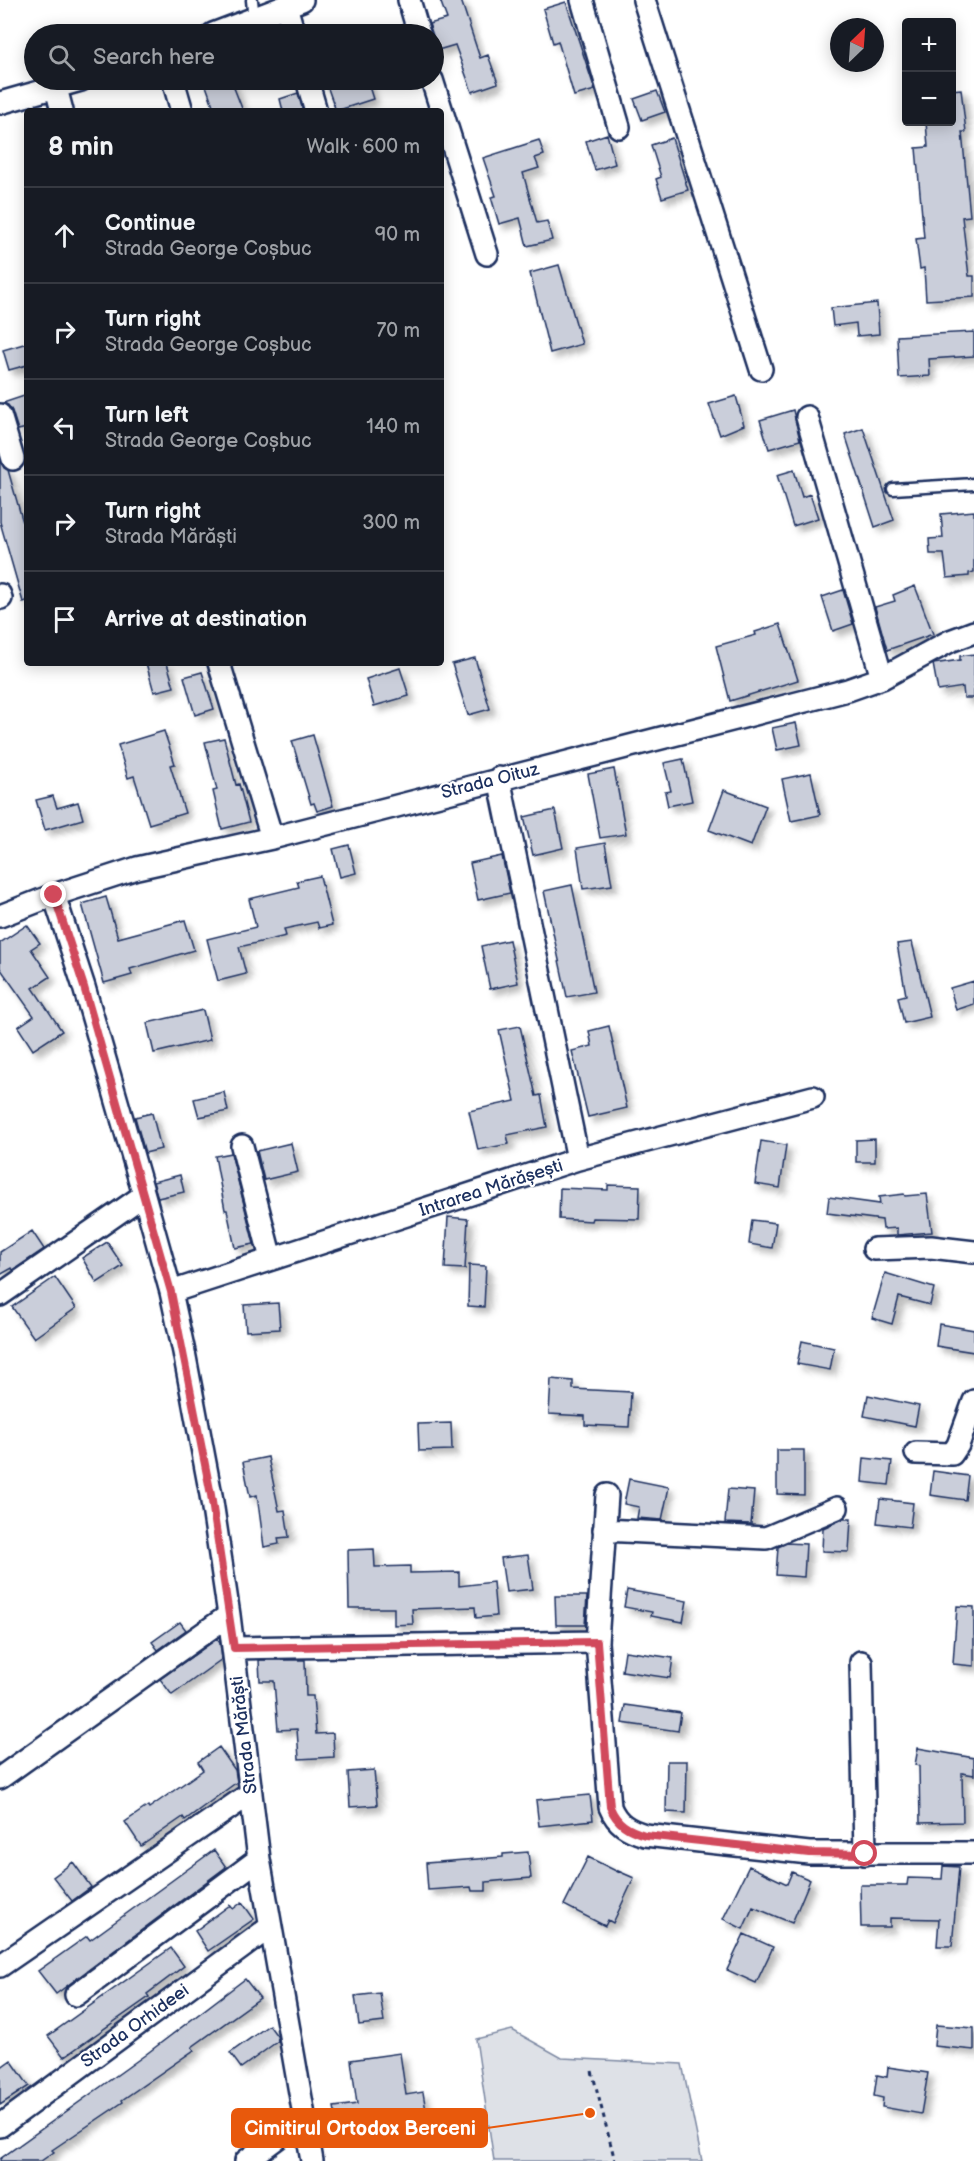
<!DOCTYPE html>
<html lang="en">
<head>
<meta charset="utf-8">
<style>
  body { margin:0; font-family:"Balsamiq Sans",sans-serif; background:#242831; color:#f1f3f6 }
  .controls { position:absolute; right:18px; top:18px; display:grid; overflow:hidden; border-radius:6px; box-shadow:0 3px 15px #0003 }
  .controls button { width:54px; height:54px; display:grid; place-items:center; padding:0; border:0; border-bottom:2px solid #363941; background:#171b24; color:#f1f3f6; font:30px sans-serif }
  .compass { position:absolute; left:830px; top:18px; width:54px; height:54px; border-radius:50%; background:#171b24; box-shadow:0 3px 15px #0003; rotate:25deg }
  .stop { position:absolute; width:18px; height:18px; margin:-14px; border:4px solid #d1495b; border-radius:50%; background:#fff }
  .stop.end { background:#d1495b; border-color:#fff; box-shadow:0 2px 6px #0008 }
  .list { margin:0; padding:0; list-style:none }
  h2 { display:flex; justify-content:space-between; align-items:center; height:78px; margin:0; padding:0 24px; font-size:26px }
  h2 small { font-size:20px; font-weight:400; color:#9ea1a6 }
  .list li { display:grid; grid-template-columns:39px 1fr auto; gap:18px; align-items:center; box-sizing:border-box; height:96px; padding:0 24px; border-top:2px solid #363941 }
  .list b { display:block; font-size:22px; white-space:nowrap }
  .list p { margin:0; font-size:20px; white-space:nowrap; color:#9ea1a6 }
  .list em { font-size:20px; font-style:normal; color:#9ea1a6 }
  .icon { flex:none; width:33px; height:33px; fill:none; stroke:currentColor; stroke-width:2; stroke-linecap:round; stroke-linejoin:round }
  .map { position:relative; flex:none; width:974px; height:2161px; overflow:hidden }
  .search { position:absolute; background:#171b24; box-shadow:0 3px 15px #0003; left:24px; top:24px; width:420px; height:66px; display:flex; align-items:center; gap:15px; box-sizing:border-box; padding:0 21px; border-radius:33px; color:#9ea1a6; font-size:22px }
  .panel { position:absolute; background:#171b24; box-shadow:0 3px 15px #0003; left:24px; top:108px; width:420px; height:558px; border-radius:6px }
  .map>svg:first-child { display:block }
  .green { fill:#dee1e7; stroke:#7c88a2; stroke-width:1.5 }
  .building { fill:#caceda; stroke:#1b2f5e; stroke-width:1.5; filter:url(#shadow) }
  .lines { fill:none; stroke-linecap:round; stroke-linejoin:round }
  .service-casing { stroke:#1b2f5e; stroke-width:15 }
  .minor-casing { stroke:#1b2f5e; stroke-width:26 }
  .path { stroke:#1b2f5e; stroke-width:3; stroke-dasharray:4.5 4.5; stroke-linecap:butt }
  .service { stroke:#fff; stroke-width:10 }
  .minor { stroke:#fff; stroke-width:21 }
  .route { stroke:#d1495b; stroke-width:8 }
  .labels { text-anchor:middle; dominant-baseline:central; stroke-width:4.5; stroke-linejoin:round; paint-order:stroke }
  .street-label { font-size:18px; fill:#1b2f5e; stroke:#fff }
  .leader { fill:none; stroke:#e8590c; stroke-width:2 }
  .callout-dot { fill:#e8590c; stroke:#fff; stroke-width:2 }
  .callout { fill:#e8590c; stroke:#e8590c; stroke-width:2 }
  .callout-label { font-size:20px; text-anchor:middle; font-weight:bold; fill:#fff }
</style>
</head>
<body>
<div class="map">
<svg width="974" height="2161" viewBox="0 0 974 2161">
  <defs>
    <filter id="shadow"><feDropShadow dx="5.5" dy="5.5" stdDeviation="3" flood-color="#0004"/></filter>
  </defs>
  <rect width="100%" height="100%" fill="#fff"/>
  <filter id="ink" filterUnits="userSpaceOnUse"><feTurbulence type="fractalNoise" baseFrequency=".0167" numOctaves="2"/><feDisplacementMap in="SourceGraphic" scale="12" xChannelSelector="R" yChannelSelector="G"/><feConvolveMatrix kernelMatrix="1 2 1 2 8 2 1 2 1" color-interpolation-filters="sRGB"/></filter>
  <g filter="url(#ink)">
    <path class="green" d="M512,2030L562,2058L682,2064L702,2161H494L476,2039Z"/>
    <path class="building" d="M440,0H461L480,58L488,55L498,83L472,92L455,45L438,50L429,24L447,19Z
      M566,2L595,90L574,96L558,41L553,43L543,9Z
      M204,80H231L243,111H215Z
      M325,80H367L373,99L336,111Z
      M961,89L966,132H962L970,216L962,217L969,276H974V297L926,300L924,268L920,269L916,239L924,238L916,148L928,147L926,122H951V90Z
      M657,91L665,112L642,120L634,99Z
      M298,93L303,111H283L280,99Z
      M607,134L615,164L595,170L586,141Z
      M672,138L688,190L662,198L656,179L661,177L651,145Z
      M539,140L544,155L535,158L539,168L523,173L537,223L547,221L552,240L527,246L520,218L499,224L491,197L496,196L483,158Z
      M559,265L582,344L550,353L530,273Z
      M877,303L879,334L857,336L856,323L833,326L831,308Z
      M974,332V356L929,359L930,376L899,378L897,336Z
      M27,343V365L9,370L3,350Z
      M27,395V428L18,430L12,411L8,405L3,403Z
      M736,396L744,425L720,435L709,404Z
      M793,410L800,440L769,449L760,420Z
      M863,428L894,520L875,527L845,434Z
      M0,460L4,468L8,470L24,526L27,525V601L23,602L0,522Z
      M794,470L802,497L810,494L818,518L793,526L777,475Z
      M974,511V572L969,573V576L947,578L944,554H930L929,539L943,538L941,514Z
      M915,586L933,634L887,650L875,607L895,601L893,595Z
      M843,590L853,624L833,631L822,597Z
      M780,624L798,680L730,701L716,646L756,635L755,632Z
      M974,654V698H964L963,687L938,691L933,664L960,660V656Z
      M475,658L490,709L468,715L452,664Z
      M146,663H167L174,687L154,692Z
      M400,668L409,696L374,706L366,679Z
      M202,672L214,709L195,715L184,677Z
      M796,723L801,745L777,750L772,728Z
      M164,731L175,764L170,765L185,813L149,824L134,776L128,778L118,745Z
      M313,735L333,806L317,811L314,803L311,804L292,741Z
      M224,738L236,785L239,784L249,822L222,829L213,791L217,790L205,742Z
      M683,759L692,801L668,806L665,792L671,791L664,763Z
      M614,769L626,834L600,838L588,774Z
      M811,773L820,815L791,821L782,779Z
      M724,790L766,806L751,846L709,830Z
      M53,796L57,808L78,802L83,819L45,830L36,800Z
      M555,810L563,848L533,855L524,817Z
      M605,843L612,885L583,889L577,848Z
      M349,845L356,873L340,877L333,849Z
      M502,856L510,893L478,900L470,863Z
      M320,876L332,925L319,928L317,922L284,929L286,936L239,947L246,974L218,981L207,939L256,927L249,899L299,887L297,881Z
      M572,885L594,992L567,997L544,891Z
      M106,897L118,938L185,920L194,950L130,969L132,975L104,983L82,904Z
      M27,925L40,943L31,949L50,977L33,988L62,1031L33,1050L18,1027L34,1016L0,968V943Z
      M509,940L518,983L490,989L481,946Z
      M912,942L930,1017L904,1023L898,997L906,995L897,944Z
      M974,981V1004L956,1010L950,988Z
      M203,1010L210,1040L154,1053L147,1023Z
      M520,1026L536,1096L541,1095L547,1127L507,1135L509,1144L478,1150L469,1111L515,1101L499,1030Z
      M609,1026L627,1108L588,1117L572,1051L592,1046L589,1031Z
      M224,1092L228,1111L199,1117L194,1099Z
      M152,1113L161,1149L145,1153L135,1117Z
      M875,1139V1162H856V1140Z
      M761,1141L786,1145L780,1188L755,1184Z
      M291,1143L298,1172L264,1180L257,1151Z
      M231,1153L254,1244L235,1248L227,1210H225L215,1156Z
      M180,1175L184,1192L158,1198L153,1182Z
      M608,1185L640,1186L639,1219L592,1218L591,1221L559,1219L560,1188L608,1190Z
      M904,1194L905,1196L927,1194L932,1232L897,1235V1228L883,1229L882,1220L827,1213L829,1197L880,1204L879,1197Z
      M448,1217L468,1219L465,1269L445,1268Z
      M752,1220L776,1223L772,1248L749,1244Z
      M32,1231L44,1249L13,1270L12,1268L0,1275V1252Z
      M107,1242L123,1266L97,1283L82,1258Z
      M469,1265L486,1266L484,1307L468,1306Z
      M885,1273L934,1288L930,1305L899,1297L892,1324L872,1318Z
      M55,1277L76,1308L34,1338L12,1307Z
      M278,1303L280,1329L246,1331L244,1305Z
      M939,1324L974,1330V1352L936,1346Z
      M802,1341L834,1348L830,1370L797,1364Z
      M551,1379L573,1381V1389L631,1392L629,1427L585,1425V1416L549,1414Z
      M868,1395L919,1406L915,1426L864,1416Z
      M451,1423L452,1450L419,1451L418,1424Z
      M777,1450H804V1495L777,1494Z
      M268,1457L279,1511L285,1510L289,1537L278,1538L279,1544L264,1547L257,1495L250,1497L243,1462Z
      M864,1458L892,1461L889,1485L862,1482Z
      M933,1471L968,1476L965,1500L930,1495Z
      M629,1479L669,1487L662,1520L637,1518L639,1507L624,1504Z
      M728,1489L754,1491L751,1524L725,1523Z
      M880,1499L913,1503L910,1527L877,1523Z
      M843,1519H851L849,1552L822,1551L823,1528Z
      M787,1543L806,1544L804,1577L776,1575L778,1547Z
      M374,1549L375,1567L410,1566V1573L459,1572V1586L493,1582L496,1616L476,1618L475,1607L412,1609L413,1624L394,1625V1608H349L348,1550Z
      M528,1555L533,1589L506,1592L501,1558Z
      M627,1590L687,1601L683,1622L651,1616L652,1612L624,1607Z
      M555,1596H587L585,1625H556Z
      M957,1606L974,1607V1666L953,1664Z
      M180,1622L186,1630L158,1650L152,1642Z
      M217,1639L220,1643L222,1659L172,1695L160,1679Z
      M625,1651L673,1658L670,1678L622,1671Z
      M259,1660H305L306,1696H313L316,1734L333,1733L334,1757L299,1759L297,1729L278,1730L274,1681H260Z
      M625,1705L681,1713L678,1731L622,1723Z
      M219,1747L235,1770L237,1782L185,1820L183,1817L141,1846L125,1822L148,1806L149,1808L203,1770L198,1762Z
      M918,1748L974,1758V1775L962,1773L963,1822L920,1823L919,1766L915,1765Z
      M667,1761H687L686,1813L666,1812Z
      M374,1770L377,1805L350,1807L348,1772Z
      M590,1795L593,1820L539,1826L536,1800Z
      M214,1850L226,1867L56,1994L38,1971L87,1936L90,1940Z
      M528,1852L531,1878L486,1882V1891H472L471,1887L428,1890L426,1863L503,1857V1854Z
      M588,1857L618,1872V1871L634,1878L613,1923L608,1920L605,1926L564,1905Z
      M73,1862L91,1887L72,1901L53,1877Z
      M749,1866L787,1884L792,1872L810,1880L792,1923L753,1907L743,1929L723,1919Z
      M943,1866L959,1867L952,1946H937L939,1919L890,1918V1927H861L860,1885H907L908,1878L942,1879Z
      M242,1902L254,1919L208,1951L195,1931L230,1905L233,1909Z
      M744,1934L773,1947L756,1983L727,1970Z
      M171,1948L184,1966L147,1994L149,1997L64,2057L48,2036Z
      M245,1979L260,1998L192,2047L194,2050L122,2100L123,2102L52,2150L54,2152L41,2161H0V2159L145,2055Z
      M380,1993L384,2022L359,2025L355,1996Z
      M269,2025L277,2036L278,2041L241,2068L230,2053Z
      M936,2025L974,2028V2050L934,2046Z
      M400,2053L406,2095L423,2092L426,2111L338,2127L334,2107L357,2104L351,2060Z
      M11,2060L29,2086L0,2105V2068Z
      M888,2067L928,2073L921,2114L882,2107L883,2098L874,2096L877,2075L887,2077Z"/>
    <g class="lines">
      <defs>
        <path id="service" d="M252,0L254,20
          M893,489L974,484"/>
        <path id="minor" d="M409,0L419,34
          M582,0L619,127
          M644,0L761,369
          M286,6L294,34
          M213,34L302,0
          M173,80L182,111
          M307,80L316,111
          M432,80L487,254
          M56,88L62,111
          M0,103L81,80
          M0,415L13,459
          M807,417L882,678
          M0,595L1,598
          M219,663L272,838
          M499,778L578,1159
          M54,895L84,987L144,1195L171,1292L184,1352L211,1495L229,1615L259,1859L312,2161
          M0,916L54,895L137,868L272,838L848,690L882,678L950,641L974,632
          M242,1146L271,1259
          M874,1249L931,1247L974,1252
          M171,1292L578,1159L813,1097
          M0,1295L144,1195
          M916,1453L952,1454L958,1445L974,1401
          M607,1495L597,1642L610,1807C617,1824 628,1830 645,1835L809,1853H974
          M604,1530L766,1538L837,1508
          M234,1648L597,1642
          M861,1662L865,1854
          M0,1778L229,1615
          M0,1966L251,1793
          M76,1995L259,1859
          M0,2126L270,1927
          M246,2161L304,2118"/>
      </defs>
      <use href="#service" class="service-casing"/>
      <use href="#minor" class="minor-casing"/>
      <path class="path" d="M592,2071L615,2161"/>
      <use href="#service" class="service"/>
      <use href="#minor" class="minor"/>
    </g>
  </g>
  <g class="lines" filter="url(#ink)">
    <path class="route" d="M54,895L84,987L171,1292L211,1495L234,1648L597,1642L610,1807C617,1824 628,1830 645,1835L809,1853L865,1854"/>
  </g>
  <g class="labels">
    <g class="street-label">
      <text transform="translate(490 781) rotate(-14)">Strada Oituz</text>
      <text transform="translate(491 1188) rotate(-18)">Intrarea Mărășești</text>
      <text transform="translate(244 1735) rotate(-97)">Strada Mărăști</text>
      <text transform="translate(135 2026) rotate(-36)">Strada Orhideei</text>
    </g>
  </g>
  <path class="leader" d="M590 2113L487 2128"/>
  <circle class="callout-dot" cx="590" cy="2113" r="6"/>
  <rect class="callout" x="232" y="2109" width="255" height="38" rx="6"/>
  <g class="callout-label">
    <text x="360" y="2135">Cimitirul Ortodox Berceni</text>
  </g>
</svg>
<div class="controls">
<button>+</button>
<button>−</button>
</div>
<svg class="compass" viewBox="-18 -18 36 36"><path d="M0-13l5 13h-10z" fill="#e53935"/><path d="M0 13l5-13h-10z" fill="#9ea1a6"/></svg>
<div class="stop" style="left:865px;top:1854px"></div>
<div class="stop end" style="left:54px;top:895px"></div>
<div class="search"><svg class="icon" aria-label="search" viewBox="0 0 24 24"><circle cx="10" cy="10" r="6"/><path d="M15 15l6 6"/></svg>Search here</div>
<section class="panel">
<h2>8 min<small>Walk · 600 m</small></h2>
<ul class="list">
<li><svg class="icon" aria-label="ahead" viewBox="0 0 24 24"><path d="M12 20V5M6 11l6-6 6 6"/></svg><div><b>Continue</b><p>Strada George Coșbuc</p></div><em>90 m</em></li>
<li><svg class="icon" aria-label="right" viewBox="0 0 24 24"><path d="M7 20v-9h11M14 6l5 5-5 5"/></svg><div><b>Turn right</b><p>Strada George Coșbuc</p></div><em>70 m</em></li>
<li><svg class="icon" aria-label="left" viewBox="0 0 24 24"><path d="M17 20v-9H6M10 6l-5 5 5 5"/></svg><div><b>Turn left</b><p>Strada George Coșbuc</p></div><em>140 m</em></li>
<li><svg class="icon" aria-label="right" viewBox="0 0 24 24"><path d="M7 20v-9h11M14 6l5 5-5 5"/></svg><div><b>Turn right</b><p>Strada Mărăști</p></div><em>300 m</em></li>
<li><svg class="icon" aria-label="arrive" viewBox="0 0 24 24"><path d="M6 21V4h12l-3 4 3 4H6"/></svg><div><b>Arrive at destination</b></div></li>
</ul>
</section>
</div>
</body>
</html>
